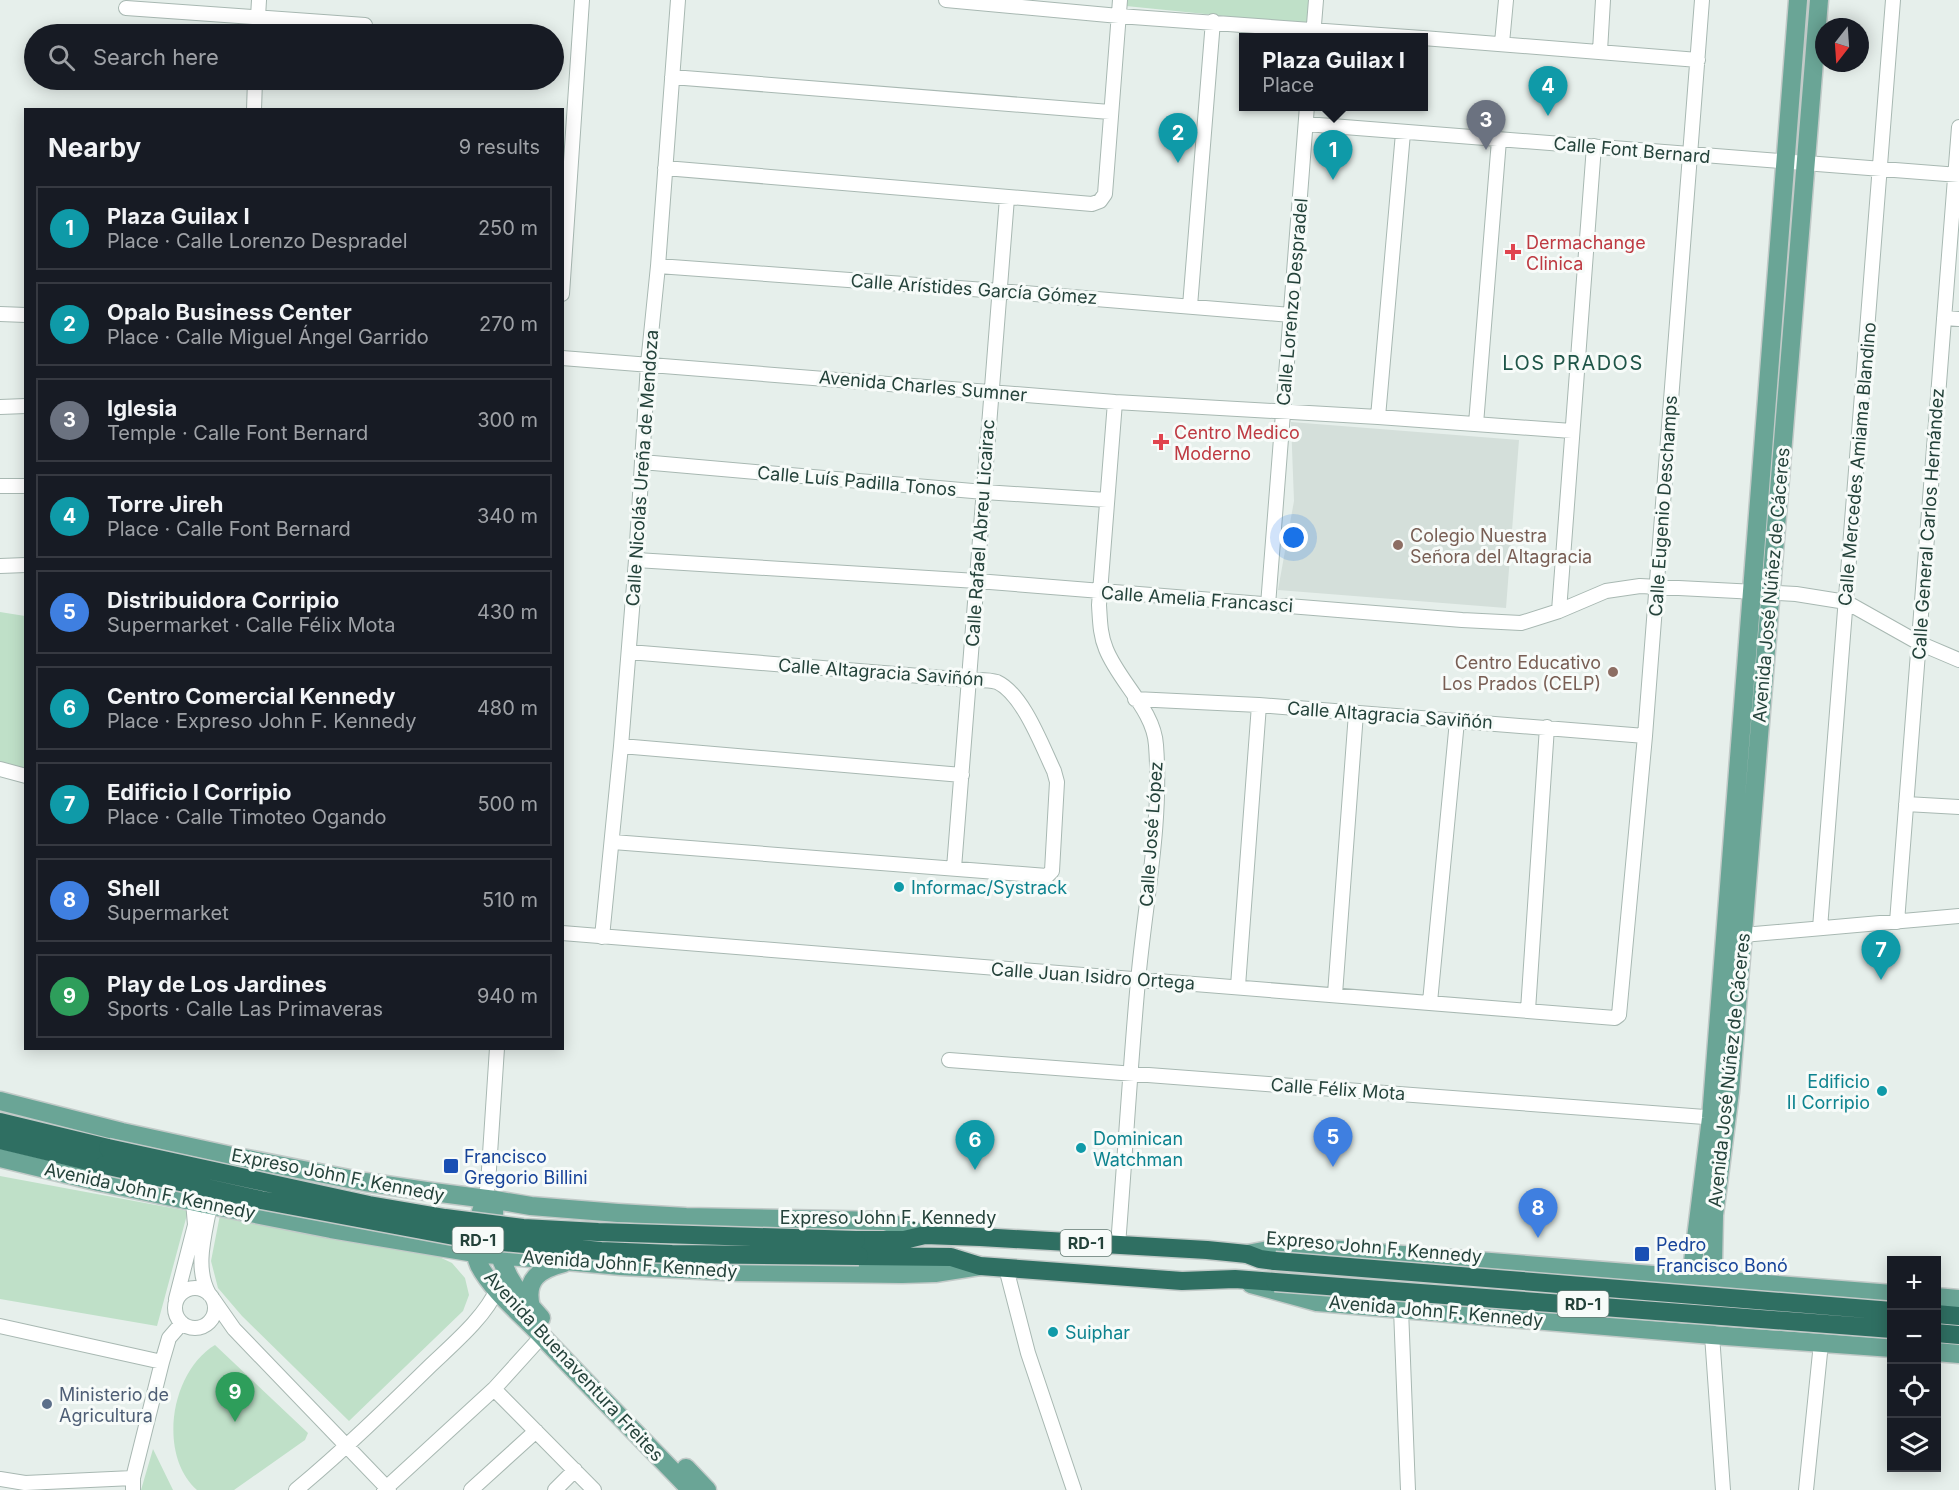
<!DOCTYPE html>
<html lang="en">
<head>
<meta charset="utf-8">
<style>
  body { margin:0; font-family:Inter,sans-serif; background:#20242c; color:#f1f3f6 }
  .controls { position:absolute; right:18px; bottom:18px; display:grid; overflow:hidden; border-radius:0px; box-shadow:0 3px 15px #0003 }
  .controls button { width:54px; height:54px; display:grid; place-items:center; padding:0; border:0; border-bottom:2px solid #363941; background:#171b24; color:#f1f3f6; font:30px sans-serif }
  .compass { position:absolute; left:1815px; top:18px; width:54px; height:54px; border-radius:50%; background:#171b24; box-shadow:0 3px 15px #0003; rotate:197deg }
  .you { position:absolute; left:1294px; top:538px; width:21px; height:21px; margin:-15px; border:4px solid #fff; border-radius:50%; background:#1a73e8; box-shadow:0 0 0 9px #1a73e833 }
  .badge { display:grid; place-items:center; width:39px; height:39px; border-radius:50%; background:#8c9099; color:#fff; font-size:20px; font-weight:700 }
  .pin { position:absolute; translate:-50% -50px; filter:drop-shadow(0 2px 3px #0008) }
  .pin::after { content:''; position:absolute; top:32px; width:21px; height:18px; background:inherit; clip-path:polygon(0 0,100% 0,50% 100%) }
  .popup { position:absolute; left:1239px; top:33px; width:189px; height:78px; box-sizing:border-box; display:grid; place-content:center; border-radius:0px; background:#171b24; filter:drop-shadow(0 2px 4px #0005); font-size:20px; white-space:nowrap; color:#9ea1a6 }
  .popup b { font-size:22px; color:#f1f3f6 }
  .popup::after { content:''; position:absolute; left:50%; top:100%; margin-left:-12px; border:12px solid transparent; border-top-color:#171b24 }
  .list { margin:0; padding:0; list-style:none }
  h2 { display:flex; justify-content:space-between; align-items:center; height:78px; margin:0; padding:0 24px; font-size:26px }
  h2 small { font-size:20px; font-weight:400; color:#9ea1a6 }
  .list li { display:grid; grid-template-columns:39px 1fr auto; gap:18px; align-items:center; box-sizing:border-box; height:84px; margin:0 12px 12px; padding:0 12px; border:2px solid #363941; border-radius:0px }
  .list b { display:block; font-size:22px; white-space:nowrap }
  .list p { margin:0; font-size:20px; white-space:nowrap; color:#9ea1a6 }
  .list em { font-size:20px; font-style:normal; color:#9ea1a6 }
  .icon { flex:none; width:33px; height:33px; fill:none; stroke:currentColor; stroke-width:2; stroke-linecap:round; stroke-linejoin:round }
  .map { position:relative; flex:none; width:1959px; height:1490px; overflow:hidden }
  .search { position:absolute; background:#171b24; box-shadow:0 3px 15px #0003; left:24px; top:24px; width:540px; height:66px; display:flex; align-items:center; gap:15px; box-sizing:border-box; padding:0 21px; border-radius:33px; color:#9ea1a6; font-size:22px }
  .panel { position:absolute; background:#171b24; box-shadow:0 3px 15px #0003; left:24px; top:108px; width:540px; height:942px; border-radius:0px }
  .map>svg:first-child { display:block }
  .built { fill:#d4dfda }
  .green { fill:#bfe0c8 }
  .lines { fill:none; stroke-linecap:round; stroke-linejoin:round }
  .minor-casing { stroke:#a8b8b2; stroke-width:16 }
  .major-casing { stroke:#c2cac8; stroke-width:21 }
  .highway-casing { stroke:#c2cac8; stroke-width:21 }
  .minor { stroke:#fff; stroke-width:14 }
  .major { stroke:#6aa596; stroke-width:18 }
  .highway { stroke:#2f6f62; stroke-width:18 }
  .highway-bridge-casing { stroke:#c2cac8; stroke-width:21; stroke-linecap:butt }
  .highway-bridge { stroke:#2f6f62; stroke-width:18 }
  .health-dot { fill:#e0444e; stroke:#f7fbf9; stroke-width:2 }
  .education-dot { fill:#8d6e63; stroke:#f7fbf9; stroke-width:2 }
  .culture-dot { fill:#0f9aa8; stroke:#f7fbf9; stroke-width:2 }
  .transit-dot { fill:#1a4fb4; stroke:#f7fbf9; stroke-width:2 }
  .service-dot { fill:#5c6f8a; stroke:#f7fbf9; stroke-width:2 }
  .labels { text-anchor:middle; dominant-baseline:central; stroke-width:6; stroke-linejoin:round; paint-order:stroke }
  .shield { fill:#f7fbf9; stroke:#637a73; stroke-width:1.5 }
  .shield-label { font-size:16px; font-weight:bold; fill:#24423a }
  .street-label { font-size:18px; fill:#24423a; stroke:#f7fbf9 }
  .health-label { font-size:18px; fill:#be3a42; stroke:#f7fbf9; text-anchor:start }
  .education-label { font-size:18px; fill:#785e54; stroke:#f7fbf9; text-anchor:start }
  .culture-label { font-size:18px; fill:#0d838f; stroke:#f7fbf9; text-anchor:start }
  .transit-label { font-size:18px; fill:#164399; stroke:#f7fbf9; text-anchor:start }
  .service-label { font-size:18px; fill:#4e5e75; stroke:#f7fbf9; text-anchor:start }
  .neighbourhood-label { font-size:20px; letter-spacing:1.5px; fill:#1f5548; stroke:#f7fbf9 }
</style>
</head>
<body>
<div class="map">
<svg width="1959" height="1490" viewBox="0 0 1959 1490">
  <rect width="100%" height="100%" fill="#e6efeb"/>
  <path class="built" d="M1291,422L1519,440L1506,608L1278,590L1294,501Z"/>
  <path class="green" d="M1126,0H1316L1314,25L1126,6Z
    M0,612L25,616V769L0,763Z
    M0,1176L188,1211L157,1326L0,1299Z
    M220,1215L433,1254L452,1263L465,1278L469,1295L463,1311L349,1421L242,1316L218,1288L211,1261Z
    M215,1345L308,1433L305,1440L234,1490H197C157,1454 171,1371 215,1345Z
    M153,1449L173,1490H141Z"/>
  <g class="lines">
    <defs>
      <path id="minor" d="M946,0L1119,16L1422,38
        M126,8L365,25
        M257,34L259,0
        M1313,37L1316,0
        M1423,38L1698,60
        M1502,43L1506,0
        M1600,51L1603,0
        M672,77L1110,112
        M254,110L255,80
        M1306,124L1959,175
        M665,168L1092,204L1100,201L1105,194L1120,0
        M658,266L999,291L1291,315
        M562,294L582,0
        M1190,306L1213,21
        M0,314L26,315
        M1944,318L1959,319
        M562,358L1115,402L1378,417L1572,431
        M1115,402L1099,605C1100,620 1100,635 1106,649C1119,682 1154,710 1156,745C1162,824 1145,902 1138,981C1130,1069 1125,1157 1118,1245
        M0,407L26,406
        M1378,417L1403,133
        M1476,424L1499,140
        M642,462L984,492L1107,500
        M0,486H26
        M636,560L977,581L1462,620L1521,623L1559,611L1606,591L1640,586L1796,594L1846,602L1919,643L1959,660
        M0,566L26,565
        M1268,605L1307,106
        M1559,611L1594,146
        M1135,699L1259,705L1645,736
        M621,746L962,775
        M0,769L26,776
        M1906,804L1959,807
        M613,842L1047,876L1052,871L1057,782L1054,771C1042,746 1023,694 997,682C988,679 978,680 969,680L629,652
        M954,868L1007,198
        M1897,922L1959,127
        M1820,928L1893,0
        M562,933L1615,1018L1619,1015L1645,736L1702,0
        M1743,935L1959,916
        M602,937L621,746L636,560L648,364L658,266L678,0
        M1238,986L1259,705
        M1335,994L1356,713
        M1430,1002L1457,721
        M1528,1010L1547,727
        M949,1060L1718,1118
        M485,1199L488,1184L497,1048
        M1006,1268L1028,1353L1074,1490
        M175 1308a20 20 0 1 1 40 0a20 20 0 1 1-40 0Z
        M209,1294C194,1267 205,1234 210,1205
        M176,1299L195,1225L193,1201
        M213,1299L234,1329L389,1490
        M1401,1309L1408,1490
        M0,1326L162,1362
        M1712,1335L1723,1490
        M494,1389L594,1490
        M0,1479L25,1483L133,1478
        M133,1490V1478L162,1362L169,1338L182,1323
        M296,1490C344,1450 387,1408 431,1365C453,1344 486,1316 497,1289
        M384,1490L494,1389L542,1336
        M471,1490L536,1431
        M555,1490L575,1470
        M1806,1490L1821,1343"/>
      <path id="major" d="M0,1101L122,1132L232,1156L365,1182L433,1192L495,1200L531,1206L618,1213L686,1217L885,1221L925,1235
        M0,1158L99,1182L210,1205L331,1229L475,1253L621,1266L739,1272L902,1274L935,1273L980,1266
        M485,1199C478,1221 469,1242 479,1265C491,1289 520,1313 539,1333C589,1386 641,1438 691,1490
        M495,1200L492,1239L509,1277L518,1292L541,1318
        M1247,1254L1290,1246L1892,1294
        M1251,1284L1317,1302L1712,1335L1892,1348
        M1936,1297L1959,1299
        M531,1307C524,1279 540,1269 564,1263
        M1712,1312L1714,1215L1730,1092L1819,0
        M1712,1335L1694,1317L1690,1301L1691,1278L1711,1118L1798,0
        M1936,1352L1959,1354
        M686,1468L707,1490"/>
      <path id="highway" d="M0,1122L108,1148
        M0,1140L104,1165
        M856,1240H904L925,1235L980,1237L1207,1250L1247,1254L1260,1259L1275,1261
        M859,1256L951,1257L980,1266L1182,1281L1235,1279L1275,1282
        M1936,1314L1959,1316
        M1936,1333L1959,1335"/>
    </defs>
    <use href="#minor" class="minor-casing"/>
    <use href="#major" class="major-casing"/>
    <use href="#highway" class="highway-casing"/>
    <use href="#minor" class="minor"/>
    <use href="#major" class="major"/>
    <use href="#highway" class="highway"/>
    <defs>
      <path id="highway-bridge" d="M108,1148L369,1205L445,1218L523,1228L598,1232L856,1240
        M104,1165L261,1200L470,1239L601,1251L672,1254L859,1256
        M1275,1261L1892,1311
        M1275,1282L1892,1329"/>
    </defs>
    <use href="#highway-bridge" class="highway-bridge-casing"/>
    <use href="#highway-bridge" class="highway-bridge"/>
  </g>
  <g class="health-dot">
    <path d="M1510 243h6v6h6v6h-6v6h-6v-6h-6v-6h6z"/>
    <path d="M1158 433h6v6h6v6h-6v6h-6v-6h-6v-6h6z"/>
  </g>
  <g class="education-dot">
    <circle cx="1398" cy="545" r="6"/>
    <circle cx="1613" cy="672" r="6"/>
  </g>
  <g class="culture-dot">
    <circle cx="899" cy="887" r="6"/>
    <circle cx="1882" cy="1091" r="6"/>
    <circle cx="1081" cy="1148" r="6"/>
    <circle cx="1053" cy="1332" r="6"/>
  </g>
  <g class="transit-dot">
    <rect x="443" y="1158" width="16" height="16" rx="3"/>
    <rect x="1634" y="1246" width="16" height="16" rx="3"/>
  </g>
  <circle class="service-dot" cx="47" cy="1404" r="6"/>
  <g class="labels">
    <g class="shield">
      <rect x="452.5" y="1227" width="51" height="26" rx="4.5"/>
      <rect x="1060.5" y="1230" width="51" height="26" rx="4.5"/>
      <rect x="1557.5" y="1291" width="51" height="26" rx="4.5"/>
    </g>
    <g class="shield-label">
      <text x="478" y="1240">RD-1</text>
      <text x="1086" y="1243">RD-1</text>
      <text x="1583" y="1304">RD-1</text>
    </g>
    <g class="street-label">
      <text transform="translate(1632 150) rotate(5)">Calle Font Bernard</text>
      <text transform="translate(974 289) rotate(4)">Calle Arístides García Gómez</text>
      <text transform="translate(1292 302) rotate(-85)">Calle Lorenzo Despradel</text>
      <text transform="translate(923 386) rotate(5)">Avenida Charles Sumner</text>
      <text transform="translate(1857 464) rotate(-85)">Calle Mercedes Amiama Blandino</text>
      <text transform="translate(642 468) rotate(-86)">Calle Nicolás Ureña de Mendoza</text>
      <text transform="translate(857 481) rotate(5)">Calle Luís Padilla Tonos</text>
      <text transform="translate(1663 506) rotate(-86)">Calle Eugenio Deschamps</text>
      <text transform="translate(1928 524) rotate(-86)">Calle General Carlos Hernández</text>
      <text transform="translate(980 533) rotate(-86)">Calle Rafael Abreu Licairac</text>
      <text transform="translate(1771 585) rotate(-85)">Avenida José Núñez de Cáceres</text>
      <text transform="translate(1197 599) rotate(4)">Calle Amelia Francasci</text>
      <text transform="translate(881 672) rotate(4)">Calle Altagracia Saviñón</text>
      <text transform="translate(1390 715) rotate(4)">Calle Altagracia Saviñón</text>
      <text transform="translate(1151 834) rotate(-86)">Calle José López</text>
      <text transform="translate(1093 976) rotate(4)">Calle Juan Isidro Ortega</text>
      <text transform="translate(1729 1070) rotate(-84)">Avenida José Núñez de Cáceres</text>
      <text transform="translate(1338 1089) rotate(4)">Calle Félix Mota</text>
      <text transform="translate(338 1175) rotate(11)">Expreso John F. Kennedy</text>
      <text transform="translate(150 1191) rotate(12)">Avenida John F. Kennedy</text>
      <text x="888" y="1217">Expreso John F. Kennedy</text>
      <text transform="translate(1374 1247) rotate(5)">Expreso John F. Kennedy</text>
      <text transform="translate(630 1264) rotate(4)">Avenida John F. Kennedy</text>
      <text transform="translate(1436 1311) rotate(5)">Avenida John F. Kennedy</text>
      <text transform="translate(574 1366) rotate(47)">Avenida Buenaventura Freites</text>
    </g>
    <g class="health-label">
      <text x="1526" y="242">Dermachange<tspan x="1526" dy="21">Clinica</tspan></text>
      <text x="1174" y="432">Centro Medico<tspan x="1174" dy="21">Moderno</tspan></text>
    </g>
    <g class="education-label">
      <text x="1410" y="535">Colegio Nuestra<tspan x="1410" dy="21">Señora del Altagracia</tspan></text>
      <text x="1601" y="662" text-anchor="end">Centro Educativo<tspan x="1601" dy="21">Los Prados (CELP)</tspan></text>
    </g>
    <g class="culture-label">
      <text x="911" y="887">Informac/Systrack</text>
      <text x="1870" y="1081" text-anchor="end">Edificio<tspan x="1870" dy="21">II Corripio</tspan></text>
      <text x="1093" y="1138">Dominican<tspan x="1093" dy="21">Watchman</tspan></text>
      <text x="1065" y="1332">Suiphar</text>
    </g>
    <g class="transit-label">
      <text x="464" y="1156">Francisco<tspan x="464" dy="21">Gregorio Billini</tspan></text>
      <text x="1656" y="1244">Pedro<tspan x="1656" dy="21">Francisco Bonó</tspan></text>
    </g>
    <g class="service-label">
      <text x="59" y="1394">Ministerio de<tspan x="59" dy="21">Agricultura</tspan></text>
    </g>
    <g class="neighbourhood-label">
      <text x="1573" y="363">LOS PRADOS</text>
    </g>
  </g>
</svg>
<div class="controls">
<button>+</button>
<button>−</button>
<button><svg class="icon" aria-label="locate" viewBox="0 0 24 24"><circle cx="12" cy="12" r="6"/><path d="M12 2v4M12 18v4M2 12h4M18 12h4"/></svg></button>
<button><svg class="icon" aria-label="layers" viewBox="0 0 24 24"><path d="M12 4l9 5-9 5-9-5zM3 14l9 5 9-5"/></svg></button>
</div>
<svg class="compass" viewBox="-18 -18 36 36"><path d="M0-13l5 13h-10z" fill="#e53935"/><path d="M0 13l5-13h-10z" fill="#9ea1a6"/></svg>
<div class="you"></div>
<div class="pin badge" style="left:1333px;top:180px;background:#0f9aa8">1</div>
<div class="popup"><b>Plaza Guilax I</b>Place</div>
<div class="pin badge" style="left:1178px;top:163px;background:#0f9aa8">2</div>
<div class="pin badge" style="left:1486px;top:150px;background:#6b7280">3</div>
<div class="pin badge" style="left:1548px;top:116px;background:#0f9aa8">4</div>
<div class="pin badge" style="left:1333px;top:1167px;background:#3f7fe0">5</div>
<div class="pin badge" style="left:975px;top:1170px;background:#0f9aa8">6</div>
<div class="pin badge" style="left:1881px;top:980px;background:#0f9aa8">7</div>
<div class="pin badge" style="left:1538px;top:1238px;background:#3f7fe0">8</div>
<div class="pin badge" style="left:235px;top:1422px;background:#2e9e5b">9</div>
<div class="search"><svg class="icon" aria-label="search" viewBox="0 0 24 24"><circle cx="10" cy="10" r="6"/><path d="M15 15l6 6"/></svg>Search here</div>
<section class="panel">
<h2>Nearby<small>9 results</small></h2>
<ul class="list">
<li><span class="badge" style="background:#0f9aa8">1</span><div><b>Plaza Guilax I</b><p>Place · Calle Lorenzo Despradel</p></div><em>250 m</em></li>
<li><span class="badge" style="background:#0f9aa8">2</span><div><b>Opalo Business Center</b><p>Place · Calle Miguel Ángel Garrido</p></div><em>270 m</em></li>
<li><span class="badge" style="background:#6b7280">3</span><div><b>Iglesia</b><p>Temple · Calle Font Bernard</p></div><em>300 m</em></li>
<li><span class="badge" style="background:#0f9aa8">4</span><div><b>Torre Jireh</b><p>Place · Calle Font Bernard</p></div><em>340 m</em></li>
<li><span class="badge" style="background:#3f7fe0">5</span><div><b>Distribuidora Corripio</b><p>Supermarket · Calle Félix Mota</p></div><em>430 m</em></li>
<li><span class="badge" style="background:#0f9aa8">6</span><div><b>Centro Comercial Kennedy</b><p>Place · Expreso John F. Kennedy</p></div><em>480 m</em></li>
<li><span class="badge" style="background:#0f9aa8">7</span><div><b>Edificio I Corripio</b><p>Place · Calle Timoteo Ogando</p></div><em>500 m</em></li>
<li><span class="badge" style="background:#3f7fe0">8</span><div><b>Shell</b><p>Supermarket</p></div><em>510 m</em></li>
<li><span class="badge" style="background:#2e9e5b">9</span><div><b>Play de Los Jardines</b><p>Sports · Calle Las Primaveras</p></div><em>940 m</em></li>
</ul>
</section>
</div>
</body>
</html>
